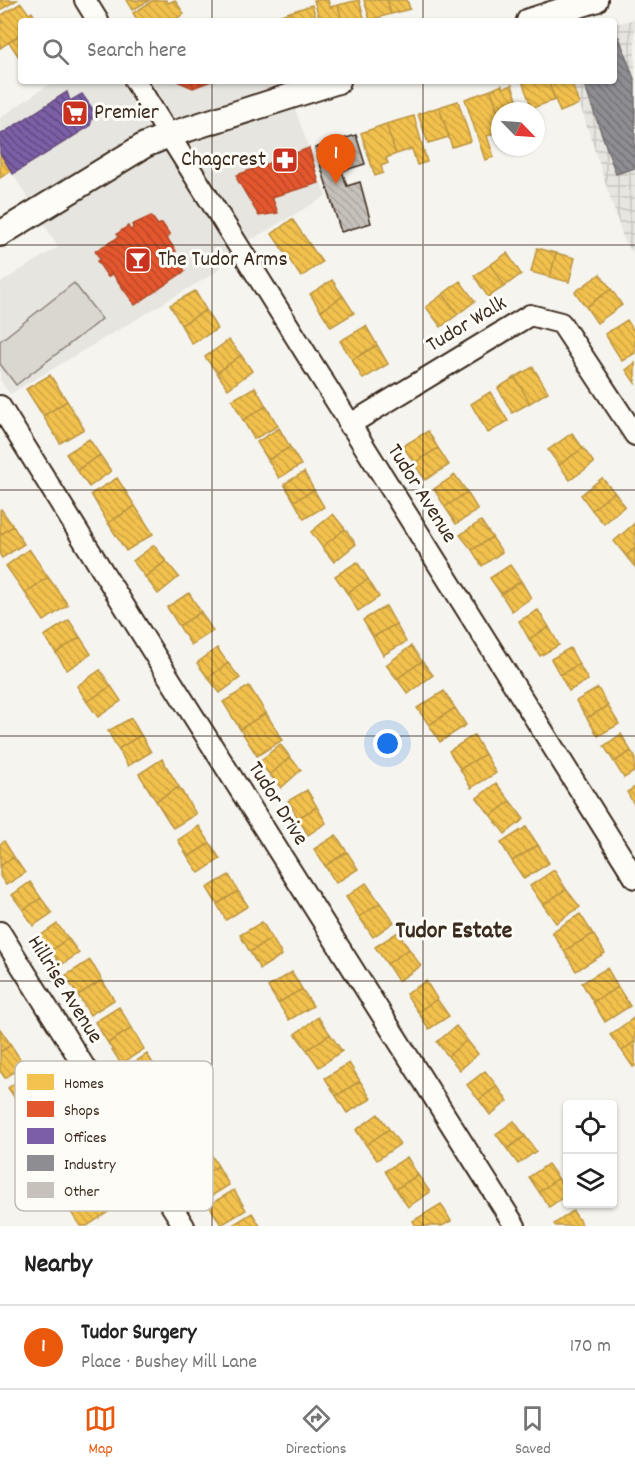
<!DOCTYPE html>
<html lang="en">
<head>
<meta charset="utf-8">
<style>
  body { margin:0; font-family:Dekko,sans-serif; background:#f2f2f2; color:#222 }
  .controls { position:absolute; right:18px; bottom:18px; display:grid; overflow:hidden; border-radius:6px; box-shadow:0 2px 4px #0004 }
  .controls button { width:54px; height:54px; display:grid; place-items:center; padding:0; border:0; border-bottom:2px solid #e0e0e0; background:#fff; color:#222; font:30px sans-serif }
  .compass { position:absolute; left:491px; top:102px; width:54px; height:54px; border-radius:50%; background:#fff; box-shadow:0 2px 4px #0004; rotate:115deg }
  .you { position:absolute; left:388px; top:744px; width:21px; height:21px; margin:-15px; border:4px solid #fff; border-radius:50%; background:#1a73e8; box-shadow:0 0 0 9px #1a73e833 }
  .badge { display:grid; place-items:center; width:39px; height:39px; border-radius:50%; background:#ea580c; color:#fff; font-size:20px; font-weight:700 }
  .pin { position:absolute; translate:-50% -50px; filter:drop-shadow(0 2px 3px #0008) }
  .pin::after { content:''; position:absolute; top:32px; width:21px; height:18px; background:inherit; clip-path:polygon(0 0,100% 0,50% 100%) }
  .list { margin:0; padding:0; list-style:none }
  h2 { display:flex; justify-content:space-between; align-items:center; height:78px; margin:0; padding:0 24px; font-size:26px }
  h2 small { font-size:20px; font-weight:400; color:#767676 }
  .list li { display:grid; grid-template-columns:39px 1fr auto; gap:18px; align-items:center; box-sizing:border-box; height:84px; padding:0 24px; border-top:2px solid #e0e0e0 }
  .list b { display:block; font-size:22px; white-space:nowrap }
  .list p { margin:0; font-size:20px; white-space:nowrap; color:#767676 }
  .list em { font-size:20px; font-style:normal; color:#767676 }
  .icon { flex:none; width:33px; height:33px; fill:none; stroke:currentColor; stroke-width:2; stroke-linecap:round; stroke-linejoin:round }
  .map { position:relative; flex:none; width:635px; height:1226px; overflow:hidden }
  .search { position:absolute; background:#fff; box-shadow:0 2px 4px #0004; left:18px; right:18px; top:18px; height:66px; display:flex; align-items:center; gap:15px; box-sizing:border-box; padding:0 21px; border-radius:6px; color:#767676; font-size:22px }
  .sheet { height:162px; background:#fff }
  nav { display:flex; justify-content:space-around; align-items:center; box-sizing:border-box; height:84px; border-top:2px solid #e0e0e0; background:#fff; font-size:16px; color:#767676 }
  nav a { display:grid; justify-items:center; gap:3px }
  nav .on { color:#ea580c }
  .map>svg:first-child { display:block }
  .built { fill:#e7e5df }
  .industrial { fill:url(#industrial-grid) }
  .park { fill:#dad6d0; stroke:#8a8077; stroke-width:1.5 }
  .homes { fill:url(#homes-back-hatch); stroke:#bb9440; stroke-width:1.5 }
  .shops { fill:url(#shops-back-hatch); stroke:#b14a29; stroke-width:1.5 }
  .offices { fill:url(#offices-back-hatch); stroke:#684e7e; stroke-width:1.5 }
  .industry { fill:url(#industry-back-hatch); stroke:#746f6f; stroke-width:1.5 }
  .building { fill:url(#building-back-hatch); stroke:#3b2a1e; stroke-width:1.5 }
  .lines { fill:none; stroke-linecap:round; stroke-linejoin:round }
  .minor-casing { stroke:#3b2a1e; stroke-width:24 }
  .tertiary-casing { stroke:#3b2a1e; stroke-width:28 }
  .minor { stroke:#fdfcf7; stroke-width:20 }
  .tertiary { stroke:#fdfcf7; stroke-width:24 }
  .grid { fill:none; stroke:#3b2a1e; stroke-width:1.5; stroke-opacity:0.55 }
  .labels { text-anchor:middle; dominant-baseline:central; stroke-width:6; stroke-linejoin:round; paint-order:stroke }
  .poi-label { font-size:22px; fill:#3b2a1e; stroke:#fdfcf7; text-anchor:start }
  .street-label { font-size:22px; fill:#3b2a1e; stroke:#fdfcf7 }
  .neighbourhood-label { font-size:24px; font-weight:bold; fill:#3b2a1e; stroke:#fdfcf7 }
  .key { fill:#fdfcf7; stroke:#c3bdb6; stroke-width:1.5 }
  .key-label { font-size:16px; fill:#3b2a1e }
</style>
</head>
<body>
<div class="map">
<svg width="635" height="1226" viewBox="0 0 635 1226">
  <defs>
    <pattern id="industrial-grid" width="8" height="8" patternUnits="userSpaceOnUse" patternTransform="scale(1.5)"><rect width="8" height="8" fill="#e7e5df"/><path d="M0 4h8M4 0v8" fill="none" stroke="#c7c5bf"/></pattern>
    <pattern id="homes-back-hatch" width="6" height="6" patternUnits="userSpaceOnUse" patternTransform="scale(1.5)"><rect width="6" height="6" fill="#f2c14e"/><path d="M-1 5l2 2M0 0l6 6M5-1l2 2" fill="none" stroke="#d0a644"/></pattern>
    <pattern id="shops-back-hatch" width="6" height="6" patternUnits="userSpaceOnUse" patternTransform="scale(1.5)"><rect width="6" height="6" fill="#e4572e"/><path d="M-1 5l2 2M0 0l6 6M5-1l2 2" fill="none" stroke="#ba4827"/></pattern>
    <pattern id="offices-back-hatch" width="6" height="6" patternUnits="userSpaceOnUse" patternTransform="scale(1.5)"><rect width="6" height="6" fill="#7b5ea7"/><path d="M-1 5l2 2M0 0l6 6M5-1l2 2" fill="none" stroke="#614a80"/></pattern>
    <pattern id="industry-back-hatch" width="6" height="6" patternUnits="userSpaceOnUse" patternTransform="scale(1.5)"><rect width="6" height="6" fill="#8d8d92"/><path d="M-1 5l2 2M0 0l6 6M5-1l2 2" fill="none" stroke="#747377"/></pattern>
    <pattern id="building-back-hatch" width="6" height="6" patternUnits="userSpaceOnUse" patternTransform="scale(1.5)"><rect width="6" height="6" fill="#c7c1bb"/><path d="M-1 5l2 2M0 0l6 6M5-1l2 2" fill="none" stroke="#aca6a0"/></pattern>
  </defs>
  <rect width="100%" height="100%" fill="#f5f4ee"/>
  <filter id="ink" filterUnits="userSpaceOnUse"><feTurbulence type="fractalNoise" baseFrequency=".0167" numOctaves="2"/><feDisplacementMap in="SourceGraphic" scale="12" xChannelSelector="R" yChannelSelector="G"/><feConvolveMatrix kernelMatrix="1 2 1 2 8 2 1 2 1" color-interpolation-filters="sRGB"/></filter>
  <g filter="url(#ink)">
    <path class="built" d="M54,81H285L326,196L254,238L242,240L216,272L10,394L0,380V283L58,247L0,153V118Z"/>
    <path class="industrial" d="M635,19V256L624,240L572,81H614V24Z"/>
    <path class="park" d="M74,283L102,319L16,385L0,364V341Z"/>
    <path class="homes" d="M0,0H17L0,10Z
      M126,0H150L132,10Z
      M154,0H166L168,3L175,0L184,14L172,21H138L133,13Z
      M314,0H328L330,7L338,5L342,21H320Z
      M359,0L365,21H342L338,5Z
      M364,0H387L391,14L370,20Z
      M387,0H407L410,9L391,14Z
      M21,3L29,14L32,12L37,21H21V34L0,48V24L3,22L0,16Z
      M312,5L317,21H293L290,12Z
      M290,12L293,21H268V19Z
      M21,34V56L19,57L9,42Z
      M522,81H548L555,100L532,108Z
      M548,81H571L579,104L560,112Z
      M502,85L503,88L512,85L521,111H500V118L491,90Z
      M491,90L500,118V131L487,136L494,157L485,160L465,99Z
      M458,101L471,141L452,147L439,107Z
      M439,107L449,137L428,143L418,114Z
      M414,116L427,162L417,165L412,149L396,154L386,124Z
      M386,124L396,154L386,158L388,163L381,166L383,173L375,176L361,133Z
      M0,153L11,171L0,178Z
      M292,219L322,262L301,277L272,234Z
      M537,248L556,253L550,277L531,272Z
      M507,253L521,274L505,286L490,265Z
      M556,253L575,258L569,282L550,277Z
      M490,265L505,286L488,297L474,276Z
      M600,274L611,289L586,307L575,292Z
      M332,280L343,296L321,311L310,294Z
      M460,281L475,301L458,314L443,294Z
      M611,289L622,305L597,323L586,307Z
      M195,291L206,310L181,325L170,305Z
      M443,294L458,314L441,327L426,307Z
      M343,296L354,313L331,327L321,311Z
      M206,310L217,329L192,344L181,325Z
      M627,320L635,333V353L622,361L605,334Z
      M366,326L377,345L352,360L340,341Z
      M229,340L241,355L217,373L205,357Z
      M377,345L388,364L363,379L352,360Z
      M241,355L252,371L228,389L217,373Z
      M635,363V383L626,370Z
      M533,367L548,392L530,403L515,377Z
      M50,375L67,401L43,416L26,389Z
      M515,377L530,403L512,413L498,388Z
      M255,387L266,406L243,420L232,400Z
      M490,392L508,421L488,433L471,404Z
      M67,401L84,429L60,443L43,416Z
      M266,406L278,426L254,439L243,420Z
      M279,428L290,447L268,460L257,442Z
      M428,431L438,448L414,463L403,446Z
      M572,433L583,448L559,465L548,450Z
      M89,439L100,455L77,470L66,454Z
      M290,447L301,465L279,478L268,460Z
      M438,448L449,465L425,480L414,463Z
      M583,448L594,463L570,480L559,465Z
      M100,455L111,471L89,487L77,470Z
      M304,472L314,490L294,501L284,484Z
      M455,475L467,492L445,507L434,489Z
      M117,478L135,506L108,523L91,494Z
      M602,478L614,492L592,510L581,495Z
      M314,490L324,507L304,519L294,501Z
      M467,492L478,510L456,524L445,507Z
      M614,492L625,506L604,524L592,510Z
      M135,506L153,534L126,551L108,523Z
      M1,509L13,526L0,535V510Z
      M333,514L345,529L322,547L311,532Z
      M481,521L492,537L472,550L460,535Z
      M635,523V548L626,556L614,541Z
      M13,526L24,544L2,558L0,555V535Z
      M345,529L356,544L334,562L322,547Z
      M492,537L502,552L482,566L472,550Z
      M154,545L166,561L145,577L133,561Z
      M635,548V567L626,556Z
      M29,549L48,577L25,593L6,566Z
      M166,561L179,577L158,594L145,577Z
      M357,562L368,579L347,593L335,576Z
      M510,565L521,581L501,594L490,578Z
      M48,577L68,605L44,621L25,593Z
      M368,579L379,597L358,611L347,593Z
      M521,581L531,598L512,611L501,594Z
      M189,593L201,612L179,626L167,607Z
      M386,606L396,624L373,637L363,620Z
      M538,610L549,627L529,639L519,621Z
      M201,612L213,631L191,645L179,626Z
      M69,620L80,637L56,653L44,636Z
      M396,624L406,642L383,655L373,637Z
      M549,627L559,645L540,656L529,639Z
      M80,637L91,654L67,670L56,653Z
      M411,646L422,661L397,679L386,665Z
      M217,648L228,663L208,678L197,663Z
      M570,648L579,664L560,675L551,659Z
      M422,661L433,675L408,694L397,679Z
      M228,663L240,678L220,693L208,678Z
      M579,664L588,680L569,691L560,675Z
      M100,670L111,686L87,702L77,686Z
      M111,686L121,701L98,717L87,702Z
      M249,686L266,713L240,729L223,702Z
      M598,688L608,706L587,718L576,701Z
      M444,691L455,708L429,725L417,708Z
      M608,706L619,724L598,736L587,718Z
      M455,708L466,725L440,742L429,725Z
      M266,713L282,740L257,756L240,729Z
      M131,718L141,735L118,749L108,731Z
      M621,734L631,751L614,762L604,746Z
      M141,735L151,752L128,766L118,749Z
      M474,735L485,754L460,769L449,751Z
      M280,744L290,757L270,775L259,762Z
      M631,751L635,757V771L624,778L614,762Z
      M485,754L496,773L471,788L460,769Z
      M290,757L301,770L281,788L270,775Z
      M162,759L179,787L156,801L139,774Z
      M496,783L510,801L491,816L477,798Z
      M179,787L196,814L173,828L156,801Z
      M635,787V806L627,792Z
      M307,790L317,807L298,818L288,801Z
      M510,801L524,819L505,834L491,816Z
      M317,807L326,823L308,835L298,818Z
      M199,826L210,843L188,857L178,840Z
      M526,827L538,845L512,861L501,843Z
      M336,835L347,852L325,866L314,849Z
      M4,841L14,857L0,866V844Z
      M210,843L220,859L199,873L188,857Z
      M538,845L549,863L524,879L512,861Z
      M347,852L358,869L336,883L325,866Z
      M14,857L25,873L6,885L0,876V866Z
      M554,870L566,889L543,905L530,886Z
      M229,875L238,891L217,904L207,888Z
      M30,882L41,898L23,910L12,895Z
      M366,883L380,903L359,917L346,897Z
      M566,889L580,907L556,923L543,905Z
      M238,891L248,906L226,920L217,904Z
      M41,898L52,913L33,926L23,910Z
      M380,903L394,922L373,937L359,917Z
      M580,914L593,934L564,951L552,932Z
      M262,922L272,938L250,952L240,935Z
      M57,924L68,938L51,951L40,936Z
      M398,932L409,949L387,964L375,947Z
      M593,934L605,953L576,971L564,951Z
      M68,938L79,953L61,965L51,951Z
      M272,938L282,955L260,969L250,952Z
      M409,949L421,966L398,981L387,964Z
      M90,960L102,980L78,995L65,976Z
      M607,968L618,987L593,1002L582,983Z
      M292,972L302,989L278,1003L268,987Z
      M102,980L114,1000L90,1015L78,995Z
      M426,981L437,999L418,1012L406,994Z
      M618,987L630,1006L605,1022L593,1002Z
      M302,989L313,1006L289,1020L278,1003Z
      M437,999L449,1016L429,1029L418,1012Z
      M119,1007L132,1028L108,1043L95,1022Z
      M318,1017L330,1034L307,1050L295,1034Z
      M635,1017V1041L622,1051L610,1035Z
      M456,1026L467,1040L448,1056L437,1042Z
      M132,1028L144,1049L121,1064L108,1043Z
      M0,1029L11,1045L0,1052Z
      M330,1034L342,1051L319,1067L307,1050Z
      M467,1040L478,1054L460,1070L448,1056Z
      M635,1041V1066L633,1067L622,1051Z
      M11,1045L24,1065L5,1078L0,1071V1052Z
      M147,1054L159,1073L136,1088L124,1069Z
      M349,1063L360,1081L336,1096L325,1078Z
      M485,1071L497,1086L479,1100L467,1085Z
      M29,1074L41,1093L21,1107L8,1088Z
      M360,1081L371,1099L347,1113L336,1096Z
      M497,1086L508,1101L490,1115L479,1100Z
      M378,1114L389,1129L366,1145L356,1130Z
      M514,1121L525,1136L507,1149L496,1134Z
      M389,1129L400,1144L377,1160L366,1145Z
      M525,1136L536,1151L518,1164L507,1149Z
      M206,1146L218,1166L193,1181L181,1162Z
      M407,1157L418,1175L396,1189L385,1171Z
      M548,1164L558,1178L539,1192L529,1177Z
      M218,1166L229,1185L205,1200L193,1181Z
      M83,1174L108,1212L87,1226H80L57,1191Z
      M418,1175L430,1192L408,1207L396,1189Z
      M558,1178L568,1194L549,1207L539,1192Z
      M234,1190L246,1210L221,1225L209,1205Z
      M441,1204L451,1221L442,1226H416L413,1221Z
      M573,1211L583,1226H556L554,1224Z
      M252,1213L260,1226H231Z"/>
    <path class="shops" d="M177,81H211L193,88Z
      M309,148L319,183L272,197L278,213L259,216L237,179V175Z
      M151,216L158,225L162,223L170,235L167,238L176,251L173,253L185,271L135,305L112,273L108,277L97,261L100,259L95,251L119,237L117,234L128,226L130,230L133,228L132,225Z"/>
    <path class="offices" d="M67,92L70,101L82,94L94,111L90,126L13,174L0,153V135Z"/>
    <path class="industry" d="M619,37L635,82V168L616,174L583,81H614V38Z"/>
    <path class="building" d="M356,135L365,164L342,171L347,186L360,182L371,223L341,232L315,148Z"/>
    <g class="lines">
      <defs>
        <path id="minor" d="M85,0L98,21
          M135,81L635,878
          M0,406L151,649L515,1226
          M349,425L530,315L561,323L635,435
          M0,932L184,1226"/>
        <path id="tertiary" d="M529,21L595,0
          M0,234L145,145L169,135L338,81"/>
      </defs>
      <use href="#minor" class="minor-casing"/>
      <use href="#tertiary" class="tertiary-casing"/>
      <use href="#minor" class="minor"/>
      <use href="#tertiary" class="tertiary"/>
    </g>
  </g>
  <path class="grid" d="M212,0V21M423,0V21M212,81V1226M423,81V1226M0,245H635M0,490H635M0,736H635M0,981H635"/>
  <defs>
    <symbol id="supermarket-square" viewBox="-11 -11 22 22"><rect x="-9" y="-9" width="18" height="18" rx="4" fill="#c8321e" stroke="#fdfcf7"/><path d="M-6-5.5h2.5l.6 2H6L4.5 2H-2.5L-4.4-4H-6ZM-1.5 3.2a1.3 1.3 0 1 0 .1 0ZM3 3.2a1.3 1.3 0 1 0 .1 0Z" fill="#fff"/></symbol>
    <symbol id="pharmacy-square" viewBox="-11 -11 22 22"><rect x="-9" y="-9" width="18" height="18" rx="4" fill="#c8321e" stroke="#fdfcf7"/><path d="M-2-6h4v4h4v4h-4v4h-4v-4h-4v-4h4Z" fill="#fff"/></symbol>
    <symbol id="bar-square" viewBox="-11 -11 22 22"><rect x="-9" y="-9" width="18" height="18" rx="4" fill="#c8321e" stroke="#fdfcf7"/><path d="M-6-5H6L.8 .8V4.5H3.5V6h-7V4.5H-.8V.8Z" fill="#fff"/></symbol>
  </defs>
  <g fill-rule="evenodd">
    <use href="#supermarket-square" x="60" y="98" width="30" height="30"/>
    <use href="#pharmacy-square" x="270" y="145" width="30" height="30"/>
    <use href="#bar-square" x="123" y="245" width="30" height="30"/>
  </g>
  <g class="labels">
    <g class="poi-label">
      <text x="94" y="113">Premier</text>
      <text x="266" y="160" text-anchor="end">Chagcrest</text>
      <text x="158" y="260">The Tudor Arms</text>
    </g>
    <g class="street-label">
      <text transform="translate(467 325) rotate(-31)">Tudor Walk</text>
      <text transform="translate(421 494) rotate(58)">Tudor Avenue</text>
      <text transform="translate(277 804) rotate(58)">Tudor Drive</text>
      <text transform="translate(64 990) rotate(58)">Hillrise Avenue</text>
    </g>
    <g class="neighbourhood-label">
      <text x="454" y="932">Tudor Estate</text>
    </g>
  </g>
  <rect x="15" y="1061" width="198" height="150" rx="9" class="key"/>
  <rect x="27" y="1074" width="27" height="16" fill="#f2c14e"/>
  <rect x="27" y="1101" width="27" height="16" fill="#e4572e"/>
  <rect x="27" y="1128" width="27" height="16" fill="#7b5ea7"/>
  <rect x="27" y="1155" width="27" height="16" fill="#8d8d92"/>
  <rect x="27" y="1182" width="27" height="16" fill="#c7c1bb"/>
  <g class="key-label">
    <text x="64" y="1088">Homes</text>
    <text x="64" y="1115">Shops</text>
    <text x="64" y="1142">Offices</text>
    <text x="64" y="1169">Industry</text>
    <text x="64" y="1196">Other</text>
  </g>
</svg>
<div class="controls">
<button><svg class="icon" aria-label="locate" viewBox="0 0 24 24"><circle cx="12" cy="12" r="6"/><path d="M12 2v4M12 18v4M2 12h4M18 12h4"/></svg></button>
<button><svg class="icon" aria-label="layers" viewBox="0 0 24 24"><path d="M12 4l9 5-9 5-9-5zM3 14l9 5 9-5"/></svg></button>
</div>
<svg class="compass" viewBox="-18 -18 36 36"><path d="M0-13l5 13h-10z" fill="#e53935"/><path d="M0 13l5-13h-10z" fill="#767676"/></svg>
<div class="you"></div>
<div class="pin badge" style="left:336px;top:184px">1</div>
<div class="search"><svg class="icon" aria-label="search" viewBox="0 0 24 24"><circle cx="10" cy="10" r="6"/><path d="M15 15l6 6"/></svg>Search here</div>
</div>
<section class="sheet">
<h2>Nearby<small></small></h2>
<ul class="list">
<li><span class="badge">1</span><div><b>Tudor Surgery</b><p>Place · Bushey Mill Lane</p></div><em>170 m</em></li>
</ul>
</section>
<nav>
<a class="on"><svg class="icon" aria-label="map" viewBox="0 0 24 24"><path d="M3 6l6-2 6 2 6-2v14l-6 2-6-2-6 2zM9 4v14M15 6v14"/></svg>Map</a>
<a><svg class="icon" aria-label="directions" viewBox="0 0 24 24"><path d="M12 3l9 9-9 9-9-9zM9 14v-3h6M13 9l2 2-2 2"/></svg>Directions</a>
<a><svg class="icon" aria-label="saved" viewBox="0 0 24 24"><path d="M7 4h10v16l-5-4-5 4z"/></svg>Saved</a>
</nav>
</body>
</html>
